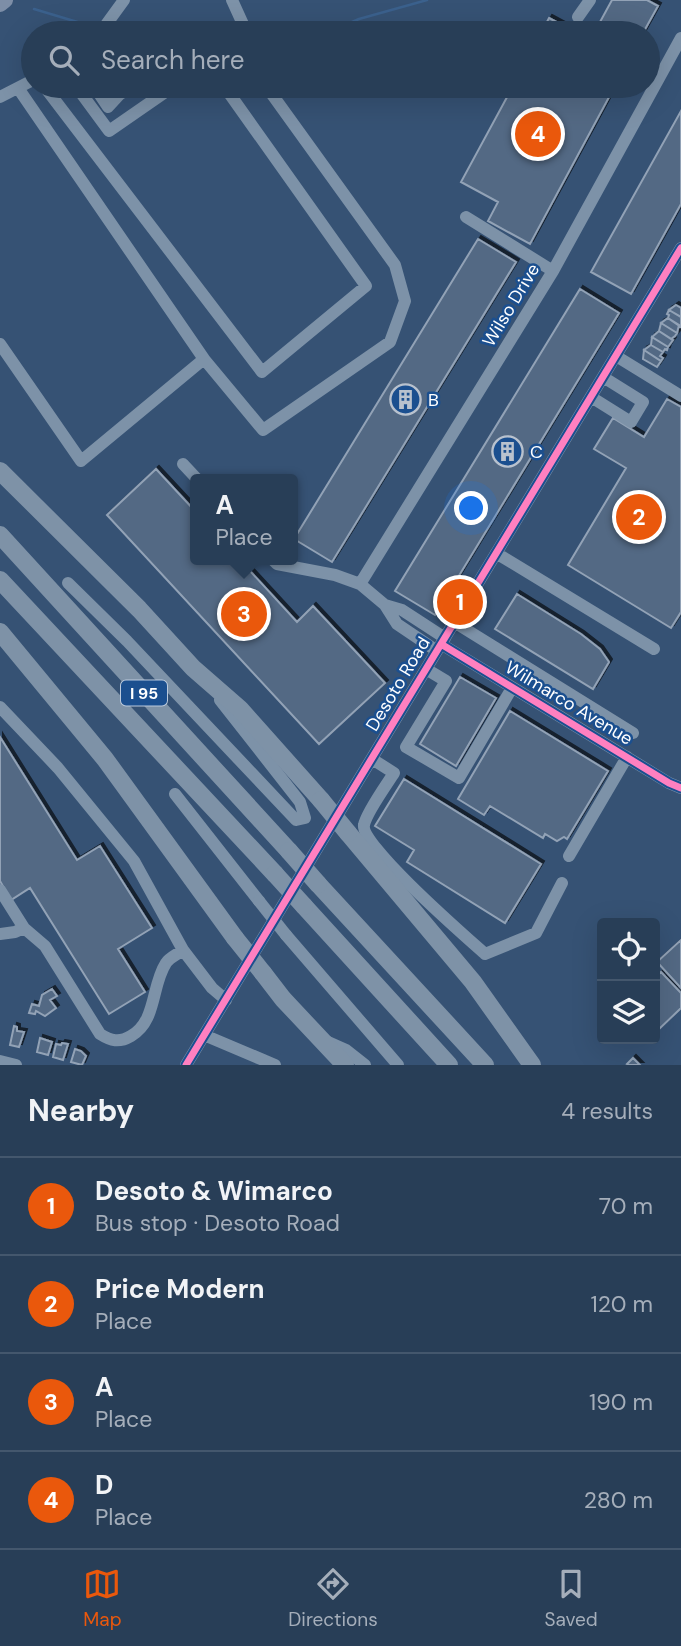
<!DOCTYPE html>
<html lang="en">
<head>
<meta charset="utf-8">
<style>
  body { margin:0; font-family:"DM Sans",sans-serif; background:#344961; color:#f1f3f6 }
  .controls { position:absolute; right:21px; bottom:21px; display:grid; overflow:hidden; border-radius:7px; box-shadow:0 7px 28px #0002 }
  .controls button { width:63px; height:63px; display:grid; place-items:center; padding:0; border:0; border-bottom:2px solid #44576d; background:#283e57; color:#f1f3f6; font:35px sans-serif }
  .you { position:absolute; left:472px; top:509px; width:24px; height:24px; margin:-18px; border:5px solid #fff; border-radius:50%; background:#1a73e8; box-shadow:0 0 0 10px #1a73e833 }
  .badge { display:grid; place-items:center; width:46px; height:46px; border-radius:50%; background:#ea580c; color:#fff; font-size:23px; font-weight:700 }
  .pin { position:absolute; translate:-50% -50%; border:4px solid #fff; box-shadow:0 2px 7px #0006 }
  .popup { position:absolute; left:190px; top:474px; width:108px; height:91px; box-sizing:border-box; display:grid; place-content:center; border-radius:7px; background:#283e57; filter:drop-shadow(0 2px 5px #0005); font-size:23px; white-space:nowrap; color:#a5aeba }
  .popup b { font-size:26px; color:#f1f3f6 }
  .popup::after { content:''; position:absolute; left:50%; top:100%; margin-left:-14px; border:14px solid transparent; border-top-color:#283e57 }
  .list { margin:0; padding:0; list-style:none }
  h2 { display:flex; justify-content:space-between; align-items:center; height:91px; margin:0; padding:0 28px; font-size:30px }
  h2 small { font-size:23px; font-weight:400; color:#a5aeba }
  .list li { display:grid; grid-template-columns:46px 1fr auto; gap:21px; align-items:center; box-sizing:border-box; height:98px; padding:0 28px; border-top:2px solid #44576d }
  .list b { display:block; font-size:26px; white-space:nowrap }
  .list p { margin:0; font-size:23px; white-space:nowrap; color:#a5aeba }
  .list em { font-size:23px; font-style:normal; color:#a5aeba }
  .icon { flex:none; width:38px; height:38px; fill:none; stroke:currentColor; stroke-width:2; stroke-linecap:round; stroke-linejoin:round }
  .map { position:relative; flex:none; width:681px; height:1065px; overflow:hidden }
  .search { position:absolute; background:#283e57; box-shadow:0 7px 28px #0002; left:21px; right:21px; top:21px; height:77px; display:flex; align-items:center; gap:18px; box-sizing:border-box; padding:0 24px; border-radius:38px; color:#a5aeba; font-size:26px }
  .sheet { height:483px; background:#283e57 }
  nav { display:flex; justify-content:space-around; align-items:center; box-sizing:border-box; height:98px; border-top:2px solid #44576d; background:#283e57; font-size:19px; color:#a5aeba }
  nav a { display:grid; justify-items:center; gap:4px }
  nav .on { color:#ea580c }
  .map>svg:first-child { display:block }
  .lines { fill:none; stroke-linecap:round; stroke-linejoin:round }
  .stream { stroke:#3b618d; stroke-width:2.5 }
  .building { fill:#526984; stroke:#92a2b6; stroke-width:2; filter:url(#shadow) }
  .minor { stroke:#7d92a8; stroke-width:12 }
  .major { stroke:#7d8ea7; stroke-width:16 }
  .highway { stroke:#7e92a7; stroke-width:18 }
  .minor-bridge { stroke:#7d92a8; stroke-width:12 }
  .highway-bridge { stroke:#7e92a7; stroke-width:18 }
  .cycleway-casing { stroke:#1b4f8f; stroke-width:11 }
  .cycleway { stroke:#ff80c0; stroke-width:7 }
  .labels { text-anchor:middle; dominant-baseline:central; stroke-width:5; stroke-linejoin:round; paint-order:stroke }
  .shield { fill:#1b4f8f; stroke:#bbcadd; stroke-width:2 }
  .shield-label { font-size:16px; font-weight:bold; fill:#fff }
  .street-label { font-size:18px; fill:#fff; stroke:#1b4f8f }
  .poi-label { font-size:18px; fill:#fff; stroke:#1b4f8f; text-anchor:start }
</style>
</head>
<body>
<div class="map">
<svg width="681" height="1065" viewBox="0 0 681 1065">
  <defs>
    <filter id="shadow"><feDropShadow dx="3" dy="-3" stdDeviation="0" flood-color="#0009"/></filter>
  </defs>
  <rect width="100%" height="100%" fill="#365274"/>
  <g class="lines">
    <path class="stream" d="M34,9L94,27
      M327,33L359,19L427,0"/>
  </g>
  <path class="building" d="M612,0H647L658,6L643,33H594Z
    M549,18L577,33H541Z
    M513,86H615L530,244L488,221L498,202L461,182Z
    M681,111V204L631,294L591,272Z
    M478,239L516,262L332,562L294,539Z
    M580,289L619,313L435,615L395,591Z
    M676,305L681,308V317L669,310Z
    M669,310L681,317V327L668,318L669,315L667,314Z
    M668,318L679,325L677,333L661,323Z
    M661,323L677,333L675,336L671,339L659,331Z
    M659,331L673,340L668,347L652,337Z
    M652,337L668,347L667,350L665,349L663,352L651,345Z
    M651,345L663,352L660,356L663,358L661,361L644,350Z
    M644,350L661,361L657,367L643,359Z
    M667,399L681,407V612L671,628L568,565L626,468L594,449L613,418L644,437Z
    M156,469L195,511V560H240L297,622L313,606L385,683L319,744L107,515Z
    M517,594L581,634L600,649L609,662L593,689L495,629Z
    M460,677L496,698L456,766L420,744Z
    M510,711L608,771L567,839L564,837L557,841L545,834L543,838L490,806L484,815L458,799Z
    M0,737L77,860L100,846L152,928L118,949L145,992L109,1014L30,888L11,900L0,881Z
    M404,779L541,864L505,923L407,862L414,850L375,826Z
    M681,940V988L657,962Z
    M661,972L681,993V1008L655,1033V978Z
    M52,989L57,996L50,1000L56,1008L45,1016L36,1011L35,1014L29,1013L32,1004L39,1006L42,995Z
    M14,1026L17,1027V1031L24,1032L19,1047L10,1045Z
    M40,1038L52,1042L48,1055L37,1052Z
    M62,1043L68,1044L63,1060L53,1057L56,1044L61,1045Z
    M75,1049L81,1051L86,1056L82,1065L71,1062Z
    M633,1058L640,1065H629L627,1064Z"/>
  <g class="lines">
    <path class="minor" d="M232,0L247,33
      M578,17L590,0
      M100,33L124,0
      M44,86L262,372L366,286L224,86
      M91,86L81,93L109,131L174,86
      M94,86L108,107L120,94
      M114,86L120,94L134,86
      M18,88L204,359
      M0,97L33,80
      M466,217L553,271
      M0,344L81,461L204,359L263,430L390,342L405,301L395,265L266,86
      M616,356L681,396
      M591,397L631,422L643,402L603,377
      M183,464L197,479
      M496,553L654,649
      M273,560L277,564L335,575L360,584L385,605L397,624L437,651
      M68,583L127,641L296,820L305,818L300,802L220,700
      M360,584L553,271L681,38
      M385,605L402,610L445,638
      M454,622L633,733
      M441,644L669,783L681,788
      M426,669L446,681L406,747L459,778L512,688
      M0,707L58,768L134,861L183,950L212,988L226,1000
      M372,759L394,773C387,784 366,813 364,825C360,845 466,937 485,954L536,933L562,883
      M175,794L259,901
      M569,856L627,757
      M0,890L24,928L45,946L100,1034C111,1041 119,1043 131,1036C157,1021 151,986 166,963C169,958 178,954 183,950
      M0,934L15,932L24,928
      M286,935L398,1065
      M204,1035L275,1065
      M328,1042L346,1050L365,1065
      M0,1061L16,1065
      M186,1065L681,248"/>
    <path class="major" d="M0,4L5,0"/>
    <path class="highway" d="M0,471L139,609L193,668L240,709L321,800
      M0,535L289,851
      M0,580L275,874
      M0,632L105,759L235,938
      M348,833L473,982L532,1065
      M318,884L485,1065
      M304,906L449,1065
      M263,973L283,999L345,1065"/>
    <path class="minor-bridge" d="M259,901L286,935"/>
    <path class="highway-bridge" d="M321,800L348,833
      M289,851L318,884
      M275,874L304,906
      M235,938L263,973"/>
    <defs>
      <path id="cycleway" d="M441,644L669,783L681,788
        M186,1065L681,248"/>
    </defs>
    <use href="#cycleway" class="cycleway-casing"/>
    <use href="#cycleway" class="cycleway"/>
  </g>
  <defs>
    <symbol id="building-ring" viewBox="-11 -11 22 22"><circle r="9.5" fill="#1b4f8f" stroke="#b9c2ce" stroke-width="1.5"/><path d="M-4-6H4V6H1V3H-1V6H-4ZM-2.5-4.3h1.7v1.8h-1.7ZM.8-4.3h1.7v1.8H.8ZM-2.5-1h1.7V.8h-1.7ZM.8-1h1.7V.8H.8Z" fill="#b9c2ce"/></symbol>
  </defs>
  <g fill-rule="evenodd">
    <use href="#building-ring" x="388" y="382" width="35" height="35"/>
    <use href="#building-ring" x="490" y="434" width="35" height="35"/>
  </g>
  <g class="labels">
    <rect class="shield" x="121" y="680.5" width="46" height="25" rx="5"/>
    <g class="shield-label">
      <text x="144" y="693">I 95</text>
    </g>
    <g class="street-label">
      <text transform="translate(511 305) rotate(-59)">Wilso Drive</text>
      <text transform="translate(398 684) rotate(-59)">Desoto Road</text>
      <text transform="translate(569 703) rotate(31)">Wilmarco Avenue</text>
    </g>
    <g class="poi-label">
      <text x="428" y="400">B</text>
      <text x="530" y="452">C</text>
    </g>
  </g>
</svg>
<div class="controls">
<button><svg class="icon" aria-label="locate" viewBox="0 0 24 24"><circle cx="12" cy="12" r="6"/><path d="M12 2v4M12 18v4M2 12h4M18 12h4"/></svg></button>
<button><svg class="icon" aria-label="layers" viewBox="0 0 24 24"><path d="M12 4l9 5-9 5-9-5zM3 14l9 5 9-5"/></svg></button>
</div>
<div class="you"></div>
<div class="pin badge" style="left:460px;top:602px">1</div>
<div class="pin badge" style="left:639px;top:517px">2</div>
<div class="pin badge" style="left:244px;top:614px">3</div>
<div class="popup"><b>A</b>Place</div>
<div class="pin badge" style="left:538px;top:134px">4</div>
<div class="search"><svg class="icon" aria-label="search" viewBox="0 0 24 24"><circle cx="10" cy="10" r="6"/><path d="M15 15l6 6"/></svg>Search here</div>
</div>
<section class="sheet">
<h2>Nearby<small>4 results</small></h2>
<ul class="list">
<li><span class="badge">1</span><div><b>Desoto &amp; Wimarco</b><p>Bus stop · Desoto Road</p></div><em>70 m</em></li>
<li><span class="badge">2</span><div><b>Price Modern</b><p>Place</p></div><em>120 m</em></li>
<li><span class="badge">3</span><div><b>A</b><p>Place</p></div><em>190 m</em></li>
<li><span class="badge">4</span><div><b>D</b><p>Place</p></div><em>280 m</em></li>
</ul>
</section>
<nav>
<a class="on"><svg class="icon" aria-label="map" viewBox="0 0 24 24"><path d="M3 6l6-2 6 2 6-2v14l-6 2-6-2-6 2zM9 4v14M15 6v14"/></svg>Map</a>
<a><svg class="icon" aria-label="directions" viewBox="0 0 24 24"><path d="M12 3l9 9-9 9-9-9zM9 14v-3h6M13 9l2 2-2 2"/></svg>Directions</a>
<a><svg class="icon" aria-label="saved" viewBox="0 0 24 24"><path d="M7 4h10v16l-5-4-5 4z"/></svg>Saved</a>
</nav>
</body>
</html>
